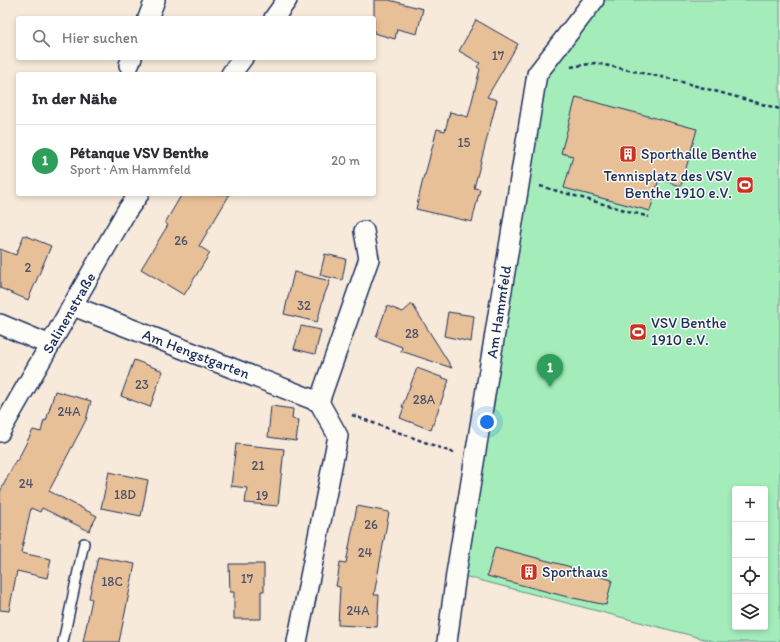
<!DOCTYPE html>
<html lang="de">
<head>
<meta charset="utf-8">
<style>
  body { margin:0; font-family:Itim,sans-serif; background:#f7f7f7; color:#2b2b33 }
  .controls { position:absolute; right:12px; bottom:12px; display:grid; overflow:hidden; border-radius:4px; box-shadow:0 2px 6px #0003 }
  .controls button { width:36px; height:36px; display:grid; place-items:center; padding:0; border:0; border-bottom:1px solid #e1e1e2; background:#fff; color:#2b2b33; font:20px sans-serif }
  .you { position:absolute; left:487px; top:422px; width:14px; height:14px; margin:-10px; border:3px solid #fff; border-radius:50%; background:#1a73e8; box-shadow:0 0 0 6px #1a73e833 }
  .badge { display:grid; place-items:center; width:26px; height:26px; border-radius:50%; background:#2563eb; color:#fff; font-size:13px; font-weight:700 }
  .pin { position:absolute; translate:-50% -33px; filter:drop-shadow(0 1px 2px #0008) }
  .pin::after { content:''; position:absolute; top:21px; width:14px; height:12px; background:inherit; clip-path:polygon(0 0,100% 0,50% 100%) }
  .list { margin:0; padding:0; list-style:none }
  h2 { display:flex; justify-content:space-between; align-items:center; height:52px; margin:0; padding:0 16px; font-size:17px }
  h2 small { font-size:13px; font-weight:400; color:#7c7c81 }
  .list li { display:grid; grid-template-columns:26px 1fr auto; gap:12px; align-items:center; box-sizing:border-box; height:72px; padding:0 16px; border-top:1px solid #e1e1e2 }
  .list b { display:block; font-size:15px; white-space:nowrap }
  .list p { margin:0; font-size:13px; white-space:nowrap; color:#7c7c81 }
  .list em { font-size:13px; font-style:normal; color:#7c7c81 }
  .icon { flex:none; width:22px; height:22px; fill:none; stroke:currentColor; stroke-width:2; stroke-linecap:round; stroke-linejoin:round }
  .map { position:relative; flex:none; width:780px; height:642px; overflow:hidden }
  .search { position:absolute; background:#fff; box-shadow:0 2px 6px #0003; left:16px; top:16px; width:360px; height:44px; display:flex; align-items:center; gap:10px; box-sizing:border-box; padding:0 14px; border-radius:4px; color:#7c7c81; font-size:15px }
  .panel { position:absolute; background:#fff; box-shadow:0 2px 6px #0003; left:16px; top:72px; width:360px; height:124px; border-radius:4px }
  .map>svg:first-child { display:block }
  .green { fill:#a4edbb; stroke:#608e8c; fill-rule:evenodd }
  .building { fill:#e8c098; stroke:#1b2f5e }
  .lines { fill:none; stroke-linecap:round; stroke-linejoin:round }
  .lane-casing { stroke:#1b2f5e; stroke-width:12 }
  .street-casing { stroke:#1b2f5e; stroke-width:22 }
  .path { stroke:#1b2f5e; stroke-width:2.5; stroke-dasharray:4 3; stroke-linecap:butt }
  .lane { stroke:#fdfcf7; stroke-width:9 }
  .street { stroke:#fdfcf7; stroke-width:19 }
  .labels { text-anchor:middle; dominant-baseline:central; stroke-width:3; stroke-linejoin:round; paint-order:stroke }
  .number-label { font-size:13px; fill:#4e536c }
  .poi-label { font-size:15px; fill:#1b2f5e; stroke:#fdfcf7; text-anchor:start }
  .street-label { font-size:15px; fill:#1b2f5e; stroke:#fdfcf7 }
</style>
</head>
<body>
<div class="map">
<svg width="780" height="642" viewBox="0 0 780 642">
  <rect width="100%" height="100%" fill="#f7eada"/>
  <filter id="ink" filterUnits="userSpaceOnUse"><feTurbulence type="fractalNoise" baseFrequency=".025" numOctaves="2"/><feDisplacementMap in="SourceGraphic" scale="8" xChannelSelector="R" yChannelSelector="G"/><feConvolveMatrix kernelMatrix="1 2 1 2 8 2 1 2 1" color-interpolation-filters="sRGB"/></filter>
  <g filter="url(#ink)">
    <path class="green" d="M594,0H780V642H716L456,574L537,74ZM735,489H765V627H735Z"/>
    <path class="building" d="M374,0H389L423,9L417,34L397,29L395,39L374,33Z
      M476,20L518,44L487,97L497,100L474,188L480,189L472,222L416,209L424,175H425L437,129L445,131L450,112L468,117L480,69L477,67L480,63L459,51Z
      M576,97L697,129L681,186L659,179L650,211L564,188L573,156L561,153Z
      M182,194H230L199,246L210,253L184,295L141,269L168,225L165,223Z
      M24,235L51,246L28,300L0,288V249L16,255Z
      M325,254L346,259L342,280L320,275Z
      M294,272L330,281L324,296L317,322L284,314Z
      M412,304L452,368L401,351L402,347L376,337L387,306L403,312Z
      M448,312L474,316L471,342L444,336Z
      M301,326L321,330L315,354L294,349Z
      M134,360L163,371L150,407L121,396Z
      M417,368L449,380L431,430L400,418L404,407H402Z
      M55,391L91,401L86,420L49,491L97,516L89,531L42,508L40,512L31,508L21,553L51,559L47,578L17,571L9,611L0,610V492L16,460L17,461L33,430L41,432L44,420L46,421Z
      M271,406L293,409L292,419L299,420L296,441L268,437Z
      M236,444L284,449L278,506L245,503L247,488L231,486Z
      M109,472L148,480L141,516L101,508Z
      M357,506L389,512L374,595H379L377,627L338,625L340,587L336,586L338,576L340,562L346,563Z
      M495,547L571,567V569L612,580L606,605L564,596L487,576Z
      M98,557L135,564L119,642H83L92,599L89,598Z
      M229,564H264V591H261V619H234V592H230Z"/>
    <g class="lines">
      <defs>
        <path id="lane" d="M63,642L84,543"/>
        <path id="street" d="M148,18L155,0
          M274,18L287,0
          M129,65L132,58
          M231,74L243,58
          M73,306L319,402L338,436L297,642
          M0,324L50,345
          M319,402L369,259L364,231
          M0,432L126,212L139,194
          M447,642L456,574L537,74L594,0"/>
      </defs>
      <use href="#lane" class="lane-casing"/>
      <use href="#street" class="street-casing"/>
      <path class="path" d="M571,67L595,63L671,79L780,109
        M540,186L649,217
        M352,415L454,453"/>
      <use href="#lane" class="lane"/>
      <use href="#street" class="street"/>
    </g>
  </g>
  <defs>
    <symbol id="building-square" viewBox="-11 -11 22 22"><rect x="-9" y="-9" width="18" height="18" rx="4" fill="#c8321e" stroke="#fdfcf7"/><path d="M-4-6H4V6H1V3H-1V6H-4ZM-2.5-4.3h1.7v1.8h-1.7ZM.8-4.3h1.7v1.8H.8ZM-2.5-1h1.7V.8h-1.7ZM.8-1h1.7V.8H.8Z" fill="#fff"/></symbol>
    <symbol id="stadium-square" viewBox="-11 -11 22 22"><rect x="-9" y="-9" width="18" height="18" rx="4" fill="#c8321e" stroke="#fdfcf7"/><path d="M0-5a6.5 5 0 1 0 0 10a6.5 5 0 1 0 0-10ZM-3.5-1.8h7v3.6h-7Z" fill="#fff"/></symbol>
  </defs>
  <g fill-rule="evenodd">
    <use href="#building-square" x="618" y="144" width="20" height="20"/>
    <use href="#stadium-square" x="735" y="175" width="20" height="20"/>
    <use href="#stadium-square" x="628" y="322" width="20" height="20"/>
    <use href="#building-square" x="519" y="562" width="20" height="20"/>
  </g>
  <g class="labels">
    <g class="number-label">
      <text x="498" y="55">17</text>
      <text x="464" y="142">15</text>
      <text x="181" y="240">26</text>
      <text x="28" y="267">2</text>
      <text x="304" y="305">32</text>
      <text x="412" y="333">28</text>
      <text x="142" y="384">23</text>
      <text x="424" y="399">28A</text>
      <text x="69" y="411">24A</text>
      <text x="258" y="465">21</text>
      <text x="26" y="483">24</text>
      <text x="125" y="494">18D</text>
      <text x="262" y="495">19</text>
      <text x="371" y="524">26</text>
      <text x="365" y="552">24</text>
      <text x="247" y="578">17</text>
      <text x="112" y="581">18C</text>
      <text x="358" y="610">24A</text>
    </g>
    <g class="poi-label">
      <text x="641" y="154">Sporthalle Benthe</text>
      <text x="732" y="176" text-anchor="end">Tennisplatz des VSV<tspan x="732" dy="17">Benthe 1910 e.V.</tspan></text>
      <text x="651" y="323">VSV Benthe<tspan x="651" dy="17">1910 e.V.</tspan></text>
      <text x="542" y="572">Sporthaus</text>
    </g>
    <g class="street-label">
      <text transform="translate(499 312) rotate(-81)">Am Hammfeld</text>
      <text transform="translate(69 313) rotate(-60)">Salinenstraße</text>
      <text transform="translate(196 354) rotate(21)">Am Hengstgarten</text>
    </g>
  </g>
</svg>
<div class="controls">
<button>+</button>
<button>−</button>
<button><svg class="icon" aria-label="locate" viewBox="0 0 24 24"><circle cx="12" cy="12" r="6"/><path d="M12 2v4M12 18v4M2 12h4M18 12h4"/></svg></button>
<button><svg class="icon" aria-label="layers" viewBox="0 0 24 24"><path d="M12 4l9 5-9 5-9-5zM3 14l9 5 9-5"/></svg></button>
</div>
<div class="you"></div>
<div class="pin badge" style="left:550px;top:387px;background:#2e9e5b">1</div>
<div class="search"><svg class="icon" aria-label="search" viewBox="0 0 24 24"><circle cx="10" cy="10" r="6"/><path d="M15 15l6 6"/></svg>Hier suchen</div>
<section class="panel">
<h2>In der Nähe<small></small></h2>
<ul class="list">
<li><span class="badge" style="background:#2e9e5b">1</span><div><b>Pétanque VSV Benthe</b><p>Sport · Am Hammfeld</p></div><em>20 m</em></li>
</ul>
</section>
</div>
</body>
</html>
